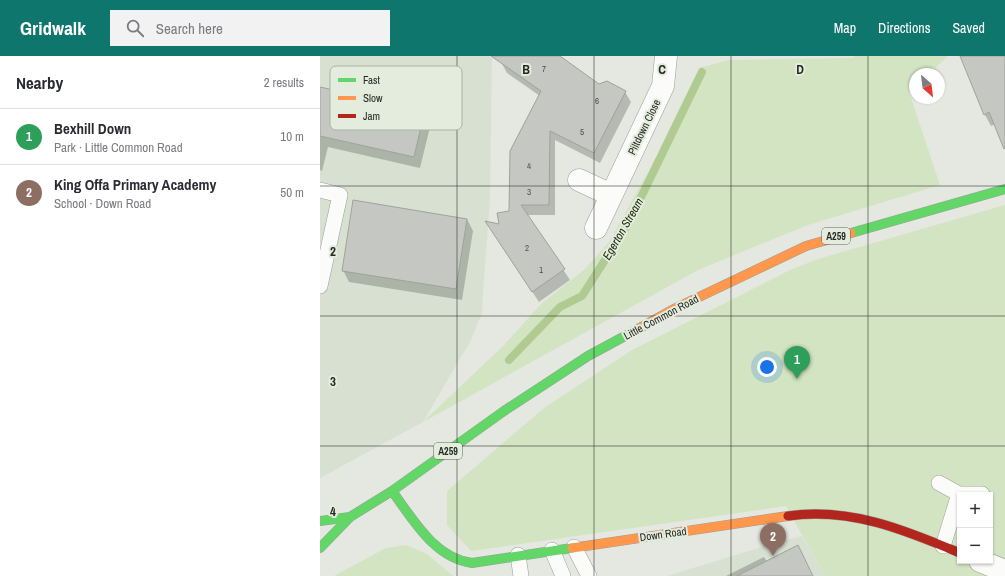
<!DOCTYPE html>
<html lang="en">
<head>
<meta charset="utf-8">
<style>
  body { margin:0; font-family:"Archivo Narrow",sans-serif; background:#f2f2f3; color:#2b2b33 }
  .controls { position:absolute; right:12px; bottom:12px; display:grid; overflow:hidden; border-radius:0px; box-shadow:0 1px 3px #0004 }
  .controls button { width:36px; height:36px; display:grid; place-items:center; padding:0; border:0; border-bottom:1px solid #e1e1e2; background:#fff; color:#2b2b33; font:20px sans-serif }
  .compass { position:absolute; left:589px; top:12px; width:36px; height:36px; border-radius:50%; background:#fff; box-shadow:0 1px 3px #0004; rotate:152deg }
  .you { position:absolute; left:447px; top:311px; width:14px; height:14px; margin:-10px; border:3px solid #fff; border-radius:50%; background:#1a73e8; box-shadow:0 0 0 6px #1a73e833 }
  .badge { display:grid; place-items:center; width:26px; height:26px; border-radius:50%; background:#0f766e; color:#fff; font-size:13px; font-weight:700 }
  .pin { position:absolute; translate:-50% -33px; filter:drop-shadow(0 1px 2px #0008) }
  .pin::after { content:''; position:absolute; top:21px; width:14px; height:12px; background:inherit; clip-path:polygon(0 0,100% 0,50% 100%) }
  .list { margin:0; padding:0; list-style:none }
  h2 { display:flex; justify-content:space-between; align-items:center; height:52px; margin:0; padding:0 16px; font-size:17px }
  h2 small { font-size:13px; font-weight:400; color:#7c7c81 }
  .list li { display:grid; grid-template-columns:26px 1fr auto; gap:12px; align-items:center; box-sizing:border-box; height:56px; padding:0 16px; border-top:1px solid #e1e1e2 }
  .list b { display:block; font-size:15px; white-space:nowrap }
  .list p { margin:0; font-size:13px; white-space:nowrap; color:#7c7c81 }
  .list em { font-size:13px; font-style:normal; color:#7c7c81 }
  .icon { flex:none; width:22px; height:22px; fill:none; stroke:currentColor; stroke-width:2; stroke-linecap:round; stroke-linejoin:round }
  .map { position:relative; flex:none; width:685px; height:520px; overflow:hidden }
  header { display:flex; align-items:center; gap:24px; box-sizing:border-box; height:56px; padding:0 20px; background:#0f766e; color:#fff }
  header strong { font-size:19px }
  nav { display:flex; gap:22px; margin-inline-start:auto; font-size:14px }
  .search { width:280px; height:36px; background:#f2f2f3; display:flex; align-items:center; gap:10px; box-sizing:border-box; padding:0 14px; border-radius:0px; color:#7c7c81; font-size:15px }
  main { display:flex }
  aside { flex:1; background:#fff }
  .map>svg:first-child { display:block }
  .built { fill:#d8e1d1 }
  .green { fill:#d3e4c2; fill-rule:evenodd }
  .shadow { fill:#0003 }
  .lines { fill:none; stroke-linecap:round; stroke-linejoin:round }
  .stream { stroke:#afcb92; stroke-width:8 }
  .building { fill:#c5c8c2; stroke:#9fa29c }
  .lane-casing { stroke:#9b9f98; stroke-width:16 }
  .street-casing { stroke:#9b9f98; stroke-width:23 }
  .fast-casing { stroke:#9b9f98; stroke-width:10 }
  .slow-casing { stroke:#9b9f98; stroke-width:10 }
  .jam-casing { stroke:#9b9f98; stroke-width:10 }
  .lane { stroke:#fbfcfa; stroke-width:15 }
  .street { stroke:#fbfcfa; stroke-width:22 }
  .fast { stroke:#63d668; stroke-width:9 }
  .slow { stroke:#ff974d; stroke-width:9 }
  .jam { stroke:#b3261e; stroke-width:9 }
  .grid { fill:none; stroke:#272a24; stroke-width:1; stroke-opacity:0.55 }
  .labels { text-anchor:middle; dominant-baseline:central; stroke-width:4; stroke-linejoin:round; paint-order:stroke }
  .number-label { font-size:9px; fill:#4e524c }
  .shield { fill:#e4ecdd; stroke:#60645c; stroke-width:1 }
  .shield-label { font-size:10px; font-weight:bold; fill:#272a24 }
  .street-label { font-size:11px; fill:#272a24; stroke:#e4ecdd }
  .water-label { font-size:12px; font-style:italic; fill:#202f0e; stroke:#e4ecdd }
  .key { fill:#e4ecdd; stroke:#abb2a6; stroke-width:1 }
  .key-label { font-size:11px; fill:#272a24 }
  .grid-label { font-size:13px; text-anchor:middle; font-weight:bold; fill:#272a24; stroke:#e4ecdd; stroke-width:4; stroke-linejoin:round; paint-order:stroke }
</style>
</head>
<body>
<header>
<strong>Gridwalk</strong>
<div class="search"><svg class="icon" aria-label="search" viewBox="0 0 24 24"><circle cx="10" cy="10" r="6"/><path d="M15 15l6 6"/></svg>Search here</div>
<nav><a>Map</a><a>Directions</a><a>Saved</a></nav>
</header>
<main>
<aside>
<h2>Nearby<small>2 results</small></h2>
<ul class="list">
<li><span class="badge" style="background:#2e9e5b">1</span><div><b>Bexhill Down</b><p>Park · Little Common Road</p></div><em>10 m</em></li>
<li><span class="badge" style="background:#8d6e63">2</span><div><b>King Offa Primary Academy</b><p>School · Down Road</p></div><em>50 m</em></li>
</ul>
</aside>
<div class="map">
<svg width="685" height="520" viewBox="0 0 685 520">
  <rect width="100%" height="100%" fill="#e4e8e0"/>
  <path class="built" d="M0,0H172L170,144L163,237L162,257L151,284L103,366L0,422Z
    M482,480L505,520H347L455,487Z"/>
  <path class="green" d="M535,0H628L609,18H595V30L589,36L620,129L488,169L380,213L103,366L183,290L222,247L265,213L289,186L332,109L379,12L409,4L533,2Z
    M685,149V520H505L466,450L151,495L127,469V435L224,352L312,294L470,214L498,203ZM640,439H670V505H640Z
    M86,489L107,498L133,520H14L66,492Z"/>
  <path class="shadow" d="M185,0H238L279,29L305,36L311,46L280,107L235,84V159H207L250,224L219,246L167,167L180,169L190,156L220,40L187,17L181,6Z
    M651,0H685V92L675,68L671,70L665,59Z
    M0,32L104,55L111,67L100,112L8,91L2,115L0,114Z
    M147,163L153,175L142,244L29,226L23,214Z
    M444,501L447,506L493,520H406Z"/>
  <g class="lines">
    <path class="stream" d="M189,304L240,251L262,240L308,168L382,16"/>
  </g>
  <path class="building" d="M171,0H240L279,28L287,25L306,35L274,97L230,75L229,149H201L245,213L212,236L165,165L179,168L177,157L189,155L190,95L221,35Z
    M640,0H685V92L684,93L669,56L664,59Z
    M0,31L105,54L94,101L0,80Z
    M33,144L147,163L136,233L22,215Z
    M478,489L493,520H417Z"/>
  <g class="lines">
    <defs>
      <path id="lane" d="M0,134L20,139L0,230
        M619,427L639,438H662
        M623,490L639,438
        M254,491L269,520
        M232,494L243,520
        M198,499L201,520"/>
      <path id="street" d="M259,124L291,139
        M276,172L343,30L346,0
        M660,505L685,515"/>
      <path id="fast" d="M531,177L685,133
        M72,435C93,463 114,502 152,507L252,492
        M0,465L30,461
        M0,492L30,461L72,435L184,355L268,300L318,273"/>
      <path id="slow" d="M318,273L356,252L486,190L531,177
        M252,492L468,460"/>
      <path id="jam" d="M468,460C530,451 585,474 640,497"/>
    </defs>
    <use href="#lane" class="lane-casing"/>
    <use href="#street" class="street-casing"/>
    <use href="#fast" class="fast-casing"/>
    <use href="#slow" class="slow-casing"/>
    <use href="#jam" class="jam-casing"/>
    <use href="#lane" class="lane"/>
    <use href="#street" class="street"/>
    <use href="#fast" class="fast"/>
    <use href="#slow" class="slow"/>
    <use href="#jam" class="jam"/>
  </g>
  <path class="grid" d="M137,0V520M274,0V520M411,0V520M548,0V520M0,130H685M0,260H685M0,390H685"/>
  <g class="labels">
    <g class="number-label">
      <text x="224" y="13">7</text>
      <text x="277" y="45">6</text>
      <text x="262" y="76">5</text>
      <text x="209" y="110">4</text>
      <text x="209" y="136">3</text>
      <text x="207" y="192">2</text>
      <text x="221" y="214">1</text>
    </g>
    <g class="shield">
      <rect x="502" y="172" width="28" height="16" rx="3"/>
      <rect x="114" y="387" width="28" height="16" rx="3"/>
    </g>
    <g class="shield-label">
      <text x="516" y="180">A259</text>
      <text x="128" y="395">A259</text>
    </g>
    <g class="street-label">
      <text transform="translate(324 71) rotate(-64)">Piltdown Close</text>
      <text transform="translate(341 261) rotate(-28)">Little Common Road</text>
      <text transform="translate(343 478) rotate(-8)">Down Road</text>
    </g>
    <g class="water-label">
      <text transform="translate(303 173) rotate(-60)">Egerton Stream</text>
    </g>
  </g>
  <rect x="10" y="10" width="132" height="64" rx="6" class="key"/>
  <rect x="18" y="22" width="18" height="4" fill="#63d668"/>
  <rect x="18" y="40" width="18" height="4" fill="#ff974d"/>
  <rect x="18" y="58" width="18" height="4" fill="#b3261e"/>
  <g class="key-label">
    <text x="43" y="28">Fast</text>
    <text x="43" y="46">Slow</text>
    <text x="43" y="64">Jam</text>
  </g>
  <g class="grid-label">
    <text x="206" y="18">B</text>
    <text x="342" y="18">C</text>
    <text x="480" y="18">D</text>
    <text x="13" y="200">2</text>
    <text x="13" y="330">3</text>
    <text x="13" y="460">4</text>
  </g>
</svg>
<div class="controls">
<button>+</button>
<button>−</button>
</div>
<svg class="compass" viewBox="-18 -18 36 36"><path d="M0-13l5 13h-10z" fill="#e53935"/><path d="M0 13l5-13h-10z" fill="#7c7c81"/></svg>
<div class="you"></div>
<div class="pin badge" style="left:477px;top:323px;background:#2e9e5b">1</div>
<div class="pin badge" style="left:453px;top:500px;background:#8d6e63">2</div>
</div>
</main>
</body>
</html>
